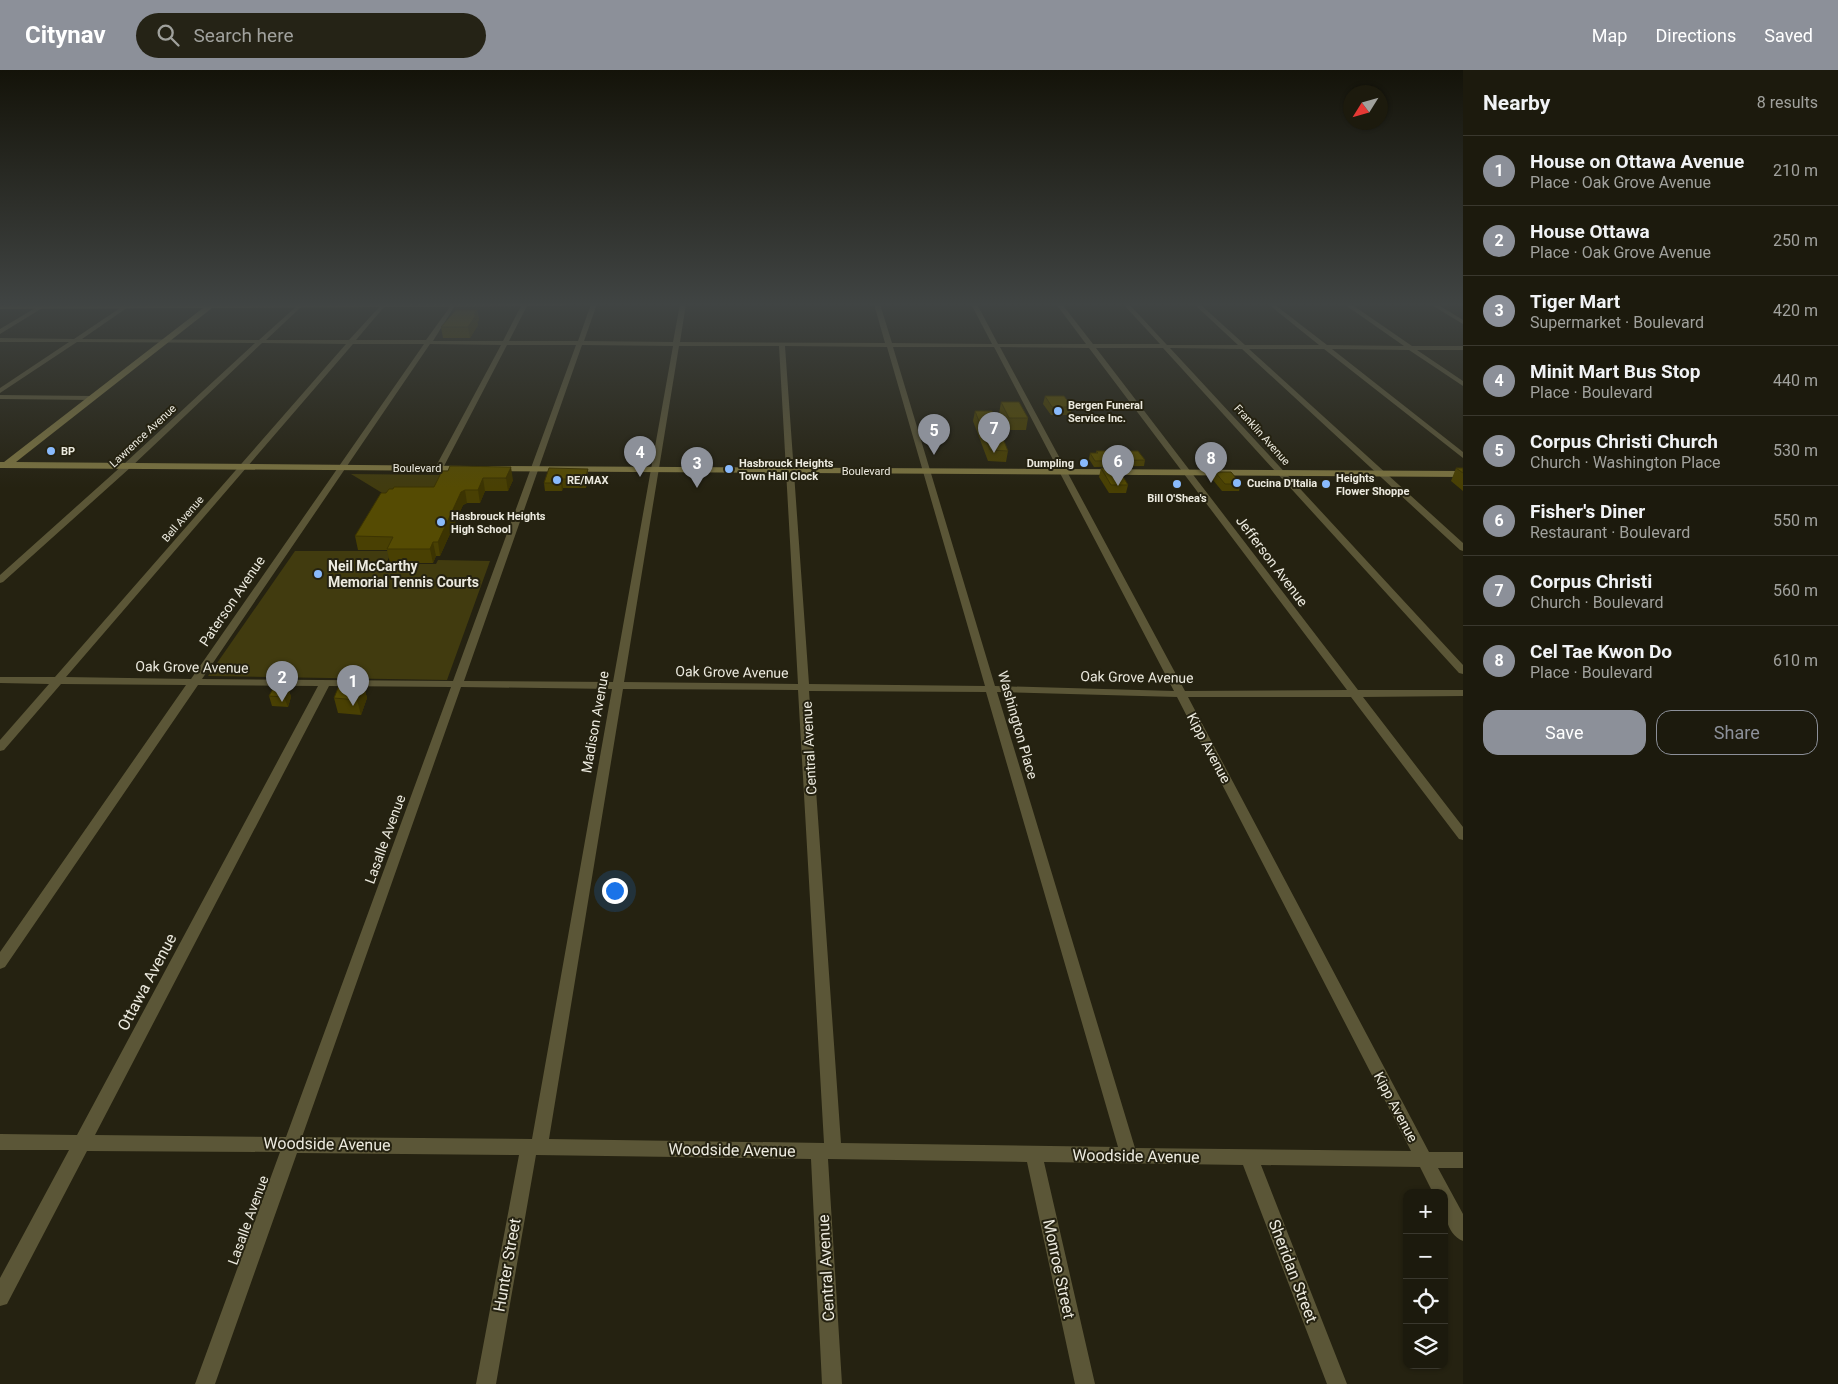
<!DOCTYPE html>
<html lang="en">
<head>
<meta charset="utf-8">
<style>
  body { margin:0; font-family:Roboto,sans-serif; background:#252316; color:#f1f3f6 }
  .controls { position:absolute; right:15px; bottom:15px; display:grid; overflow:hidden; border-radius:10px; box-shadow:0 1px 4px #0004 }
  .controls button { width:45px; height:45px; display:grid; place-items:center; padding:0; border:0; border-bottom:1px solid #3a382e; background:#1c1a0d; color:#f1f3f6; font:25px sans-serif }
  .compass { position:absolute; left:1343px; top:15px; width:45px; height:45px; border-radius:50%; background:#1c1a0d; box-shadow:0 1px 4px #0004; rotate:233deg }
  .you { position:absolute; left:614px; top:820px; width:18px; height:18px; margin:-12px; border:4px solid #fff; border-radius:50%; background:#1a73e8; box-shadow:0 0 0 8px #1a73e833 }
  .badge { display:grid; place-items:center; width:32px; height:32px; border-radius:50%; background:#8c9099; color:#fff; font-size:16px; font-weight:700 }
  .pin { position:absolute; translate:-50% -41px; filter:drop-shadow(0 1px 2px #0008) }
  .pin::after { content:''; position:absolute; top:26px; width:18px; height:15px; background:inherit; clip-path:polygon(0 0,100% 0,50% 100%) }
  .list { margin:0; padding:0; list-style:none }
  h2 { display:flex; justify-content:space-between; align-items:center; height:65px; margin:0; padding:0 20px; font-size:21px }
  h2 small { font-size:16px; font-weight:400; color:#a0a19d }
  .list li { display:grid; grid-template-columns:32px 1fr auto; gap:15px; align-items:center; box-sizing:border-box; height:70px; padding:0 20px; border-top:1px solid #3a382e }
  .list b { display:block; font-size:19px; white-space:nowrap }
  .list p { margin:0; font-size:16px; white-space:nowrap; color:#a0a19d }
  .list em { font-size:16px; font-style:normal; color:#a0a19d }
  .actions { display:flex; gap:10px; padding:15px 20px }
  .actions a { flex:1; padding:11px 0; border:1px solid #8c9099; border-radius:15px; text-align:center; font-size:18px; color:#8c9099 }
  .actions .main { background:#8c9099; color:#fff }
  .icon { flex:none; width:28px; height:28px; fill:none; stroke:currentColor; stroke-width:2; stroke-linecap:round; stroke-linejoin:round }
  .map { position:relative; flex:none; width:1463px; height:1314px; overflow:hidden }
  header { display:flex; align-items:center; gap:30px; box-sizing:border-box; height:70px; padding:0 25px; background:#8c9099; color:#fff }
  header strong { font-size:24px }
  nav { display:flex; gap:28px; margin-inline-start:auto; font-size:18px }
  .search { width:350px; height:45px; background:#252316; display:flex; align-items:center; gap:12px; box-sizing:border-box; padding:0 18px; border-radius:28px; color:#a0a19d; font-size:19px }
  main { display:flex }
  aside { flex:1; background:#1c1a0d }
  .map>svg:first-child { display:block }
  .green { fill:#413b0f }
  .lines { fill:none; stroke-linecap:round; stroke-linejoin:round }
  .street { fill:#5b5637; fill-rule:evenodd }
  .secondary { fill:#7b7340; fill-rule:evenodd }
  .wall { fill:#494003 }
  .shaded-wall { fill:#3c3402 }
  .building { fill:#554b03; stroke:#3c3402 }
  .poi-dot { fill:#89bafc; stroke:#252211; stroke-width:2 }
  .labels { text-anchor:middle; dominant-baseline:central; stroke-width:4; stroke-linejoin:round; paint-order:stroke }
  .far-poi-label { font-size:11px; font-weight:bold; fill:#eceadf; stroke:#252211; text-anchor:start }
  .far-street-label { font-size:11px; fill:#eceadf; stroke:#252211 }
  .street-label { font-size:14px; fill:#eceadf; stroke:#252211 }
  .poi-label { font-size:14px; font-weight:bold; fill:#eceadf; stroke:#252211; text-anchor:start }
  .near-street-label { font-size:16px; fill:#eceadf; stroke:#252211 }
</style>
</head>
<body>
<header>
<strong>Citynav</strong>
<div class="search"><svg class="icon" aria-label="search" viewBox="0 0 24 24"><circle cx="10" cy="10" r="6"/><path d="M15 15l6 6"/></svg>Search here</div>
<nav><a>Map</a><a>Directions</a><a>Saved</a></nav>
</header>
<main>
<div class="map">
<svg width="1463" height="1314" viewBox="0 0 1463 1314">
  <rect width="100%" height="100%" fill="#252211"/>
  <path class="green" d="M351,404L443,405L430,429H392Z
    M295,481H392L386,494H436L438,490L490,491L447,610L208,606Z"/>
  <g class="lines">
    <path class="street" d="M42,234L44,237L0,264V259Z
      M126,234L131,235L82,269L259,270L299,234L301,237L266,270H349L382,234L384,237L356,270H426L452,234H456L433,271H503L522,234H528L509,271H578L591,234H597L584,271L673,272L680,234H686L680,272L885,273L874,234H880L892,273L992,274L971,234H977L998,274H1086L1056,234H1062L1093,274H1160L1123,234H1129L1167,275H1238L1194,234H1200L1245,275H1319L1268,234H1274L1327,275L1404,276L1344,234H1351L1412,276H1463V280H1417L1463,311V316L1409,280L1332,279L1463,382V388L1324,279H1249L1463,473V481L1460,480L1242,279L1170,278L1463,595V604L1459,603L1163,278H1096L1358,620H1463V626L1363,627L1463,757V770L1459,769L1351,627H1188L1429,1082H1463V1098H1438L1463,1144V1171C1445,1164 1444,1139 1444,1123H1433L1420,1097L1261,1095L1347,1314H1327L1243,1095L1044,1092L1095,1314H1075L1027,1092L828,1089L842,1314H822L811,1089L536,1085L496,1314H476L519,1085L297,1083L215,1314H195L280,1082L87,1081L7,1234L0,1236V1208L69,1080H0V1064L77,1065L318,616L198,615L5,897L0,899V882L186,615L61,614L4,680L0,681V670L49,614L0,613V607H55L346,274L262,273L131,397L3,512L0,513V505L125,393L255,273L77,272L0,323V318L69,272H0V268L74,269ZM353,274H424L191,609L66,607ZM430,274L501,275L435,398L439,400L443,398L507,275H576L453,611L202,609ZM582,275L673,276L613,612L464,611ZM679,276H779L798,614L624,612ZM785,276L887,277L985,616L809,614ZM893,277H994L1174,621L995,616ZM1000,277L1089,278L1347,620L1185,621ZM329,616L451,617L286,1067L95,1065ZM461,617L612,619L532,1069L302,1067ZM623,619L798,620L824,1073L549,1069ZM809,621L986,622L1118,1077L841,1073ZM997,622L1177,627L1411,1081L1135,1078Z
      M1430,234H1437L1463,250V254Z
      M0,325L93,326L96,328L93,330L0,329Z"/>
    <path class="secondary" d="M568,234L564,236L212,238L16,392L468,396L472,397L473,399L472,401L0,398V392H4L203,238L0,239V235Z
      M491,396L1463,401V407L487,401L486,399L487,397Z"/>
  </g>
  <path class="wall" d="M477,240L479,250L477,252L478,255L470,268H443L441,257Z
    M1045,326L1072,337L1070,345H1051L1043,334Z
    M1001,332L1028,348L1026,360H1007L999,344Z
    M975,341L1008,381L1006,392L988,391L973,351Z
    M1096,381L1145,390L1144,396L1094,397L1089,389L1090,383H1096Z
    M450,396L513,410L508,421H485L480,433H467L463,435L440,486H436L433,493H390L387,480H358L355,466L386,423L434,417L448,401Z
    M1101,398L1128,415L1126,423H1109L1099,407Z
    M1456,398H1463V421L1451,411Z
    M588,399V407L586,418H563L562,421H545L544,413Z
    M1215,402L1241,414L1239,421H1222L1213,410Z
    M363,613L367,628L361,645L338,643L334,628Z
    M288,617L291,627L288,637L272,636L269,626Z"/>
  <path class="shaded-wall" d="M477,240L479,250L477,252L478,255L470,268L468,257Z
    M511,397L513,410L508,421L506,408Z
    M588,399V407L586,418L585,409Z
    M483,408L485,421L480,433L478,420Z
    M562,409L563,418L562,421L561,413Z
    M465,420L467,433L463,435L440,486L438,472L461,422Z
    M433,472L436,486L433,493L430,479Z
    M363,613L367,628L361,645L357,630Z
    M288,617L291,627L288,637L284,627Z"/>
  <path class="building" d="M456,240H477L474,244L476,245L468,257H441Z
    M1045,326H1064L1072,337H1052Z
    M1001,332H1019L1028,348H1009Z
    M975,341H992L1008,381L990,380Z
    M1096,381H1138L1145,390L1095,391L1090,383H1098Z
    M450,396L511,397L506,408H483L478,420H465L461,422L438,472H433L430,479H387L393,467L355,466L381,423H386L389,419H393L394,417H434L442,401H448Z
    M549,398L588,399L585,409H562L561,413H544Z
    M1101,398H1118L1128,415H1111Z
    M1456,398H1463V403Z
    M1215,402H1231L1241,414H1225Z
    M340,613H363L357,630L334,628Z
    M274,617H288L284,627L269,626Z"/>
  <linearGradient id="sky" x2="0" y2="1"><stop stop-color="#141309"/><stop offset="0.56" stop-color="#404443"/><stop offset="1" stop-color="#404443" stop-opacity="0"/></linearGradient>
  <rect width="1463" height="418" fill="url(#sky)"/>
  <g class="poi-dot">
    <circle cx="1058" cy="341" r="5"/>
    <circle cx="51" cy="381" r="5"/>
    <circle cx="1084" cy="393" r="5"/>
    <circle cx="729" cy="399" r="5"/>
    <circle cx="557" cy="410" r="5"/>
    <circle cx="1237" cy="413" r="5"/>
    <circle cx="1177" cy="414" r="5"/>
    <circle cx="1326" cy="414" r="5"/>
    <circle cx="441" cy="452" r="5"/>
    <circle cx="318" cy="504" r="5"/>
  </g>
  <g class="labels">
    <g class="far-poi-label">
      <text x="1068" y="335">Bergen Funeral<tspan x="1068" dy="13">Service Inc.</tspan></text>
      <text x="61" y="381">BP</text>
      <text x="739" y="393">Hasbrouck Heights<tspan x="739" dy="13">Town Hall Clock</tspan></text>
      <text x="1074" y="393" text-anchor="end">Dumpling</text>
      <text x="1336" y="408">Heights<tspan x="1336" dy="13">Flower Shoppe</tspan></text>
      <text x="567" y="410">RE/MAX</text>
      <text x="1247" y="413">Cucina D'Italia</text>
      <text x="1177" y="428" text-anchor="middle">Bill O'Shea's</text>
      <text x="451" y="446">Hasbrouck Heights<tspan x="451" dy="13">High School</tspan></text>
    </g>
    <g class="far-street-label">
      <text transform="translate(1262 365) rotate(48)">Franklin Avenue</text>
      <text transform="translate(143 366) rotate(-43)">Lawrence Avenue</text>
      <text x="417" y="398">Boulevard</text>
      <text x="866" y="401">Boulevard</text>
      <text transform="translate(183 449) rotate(-49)">Bell Avenue</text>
    </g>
    <g class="street-label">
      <text transform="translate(1272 491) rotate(53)">Jefferson Avenue</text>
      <text transform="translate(232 531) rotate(-56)">Paterson Avenue</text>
      <text transform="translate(192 597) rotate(1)">Oak Grove Avenue</text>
      <text transform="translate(732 602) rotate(1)">Oak Grove Avenue</text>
      <text transform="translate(1137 607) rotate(1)">Oak Grove Avenue</text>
      <text transform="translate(595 652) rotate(-80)">Madison Avenue</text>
      <text transform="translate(1018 655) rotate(74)">Washington Place</text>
      <text transform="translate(809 678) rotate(-93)">Central Avenue</text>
      <text transform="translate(1209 678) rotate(62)">Kipp Avenue</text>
      <text transform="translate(385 769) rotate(-70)">Lasalle Avenue</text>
      <text transform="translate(1396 1037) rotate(62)">Kipp Avenue</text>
      <text transform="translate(248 1150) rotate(-70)">Lasalle Avenue</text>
    </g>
    <g class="poi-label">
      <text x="328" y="496">Neil McCarthy<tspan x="328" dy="16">Memorial Tennis Courts</tspan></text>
    </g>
    <g class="near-street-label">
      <text transform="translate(147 912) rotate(-62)">Ottawa Avenue</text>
      <text transform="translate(327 1074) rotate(1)">Woodside Avenue</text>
      <text transform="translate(732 1080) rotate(1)">Woodside Avenue</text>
      <text transform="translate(1136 1086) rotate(1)">Woodside Avenue</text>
      <text transform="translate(507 1195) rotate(-80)">Hunter Street</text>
      <text transform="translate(826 1198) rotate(-93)">Central Avenue</text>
      <text transform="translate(1059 1199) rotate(78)">Monroe Street</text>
      <text transform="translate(1293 1201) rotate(69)">Sheridan Street</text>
    </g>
  </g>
</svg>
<div class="controls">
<button>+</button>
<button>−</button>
<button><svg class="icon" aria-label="locate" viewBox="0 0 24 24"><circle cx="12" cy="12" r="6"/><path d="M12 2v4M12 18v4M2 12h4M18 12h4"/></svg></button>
<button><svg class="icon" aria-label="layers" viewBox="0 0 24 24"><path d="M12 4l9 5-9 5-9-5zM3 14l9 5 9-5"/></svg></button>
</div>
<svg class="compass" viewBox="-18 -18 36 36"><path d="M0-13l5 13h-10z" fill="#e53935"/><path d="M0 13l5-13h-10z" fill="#a0a19d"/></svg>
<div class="you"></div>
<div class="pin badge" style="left:353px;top:636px">1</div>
<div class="pin badge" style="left:282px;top:632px">2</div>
<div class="pin badge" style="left:697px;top:418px">3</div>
<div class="pin badge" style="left:640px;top:407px">4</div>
<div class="pin badge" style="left:934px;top:385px">5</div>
<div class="pin badge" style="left:1118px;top:416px">6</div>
<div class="pin badge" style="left:994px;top:383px">7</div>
<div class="pin badge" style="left:1211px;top:413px">8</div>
</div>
<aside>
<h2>Nearby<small>8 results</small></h2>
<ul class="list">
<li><span class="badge">1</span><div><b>House on Ottawa Avenue</b><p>Place · Oak Grove Avenue</p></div><em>210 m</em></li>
<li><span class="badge">2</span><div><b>House Ottawa</b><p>Place · Oak Grove Avenue</p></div><em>250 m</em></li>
<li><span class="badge">3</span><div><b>Tiger Mart</b><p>Supermarket · Boulevard</p></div><em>420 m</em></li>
<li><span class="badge">4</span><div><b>Minit Mart Bus Stop</b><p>Place · Boulevard</p></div><em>440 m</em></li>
<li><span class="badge">5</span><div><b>Corpus Christi Church</b><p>Church · Washington Place</p></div><em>530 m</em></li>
<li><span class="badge">6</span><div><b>Fisher's Diner</b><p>Restaurant · Boulevard</p></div><em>550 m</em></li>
<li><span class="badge">7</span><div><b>Corpus Christi</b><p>Church · Boulevard</p></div><em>560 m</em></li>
<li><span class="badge">8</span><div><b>Cel Tae Kwon Do</b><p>Place · Boulevard</p></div><em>610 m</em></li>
</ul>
<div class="actions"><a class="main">Save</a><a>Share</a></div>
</aside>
</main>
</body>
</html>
